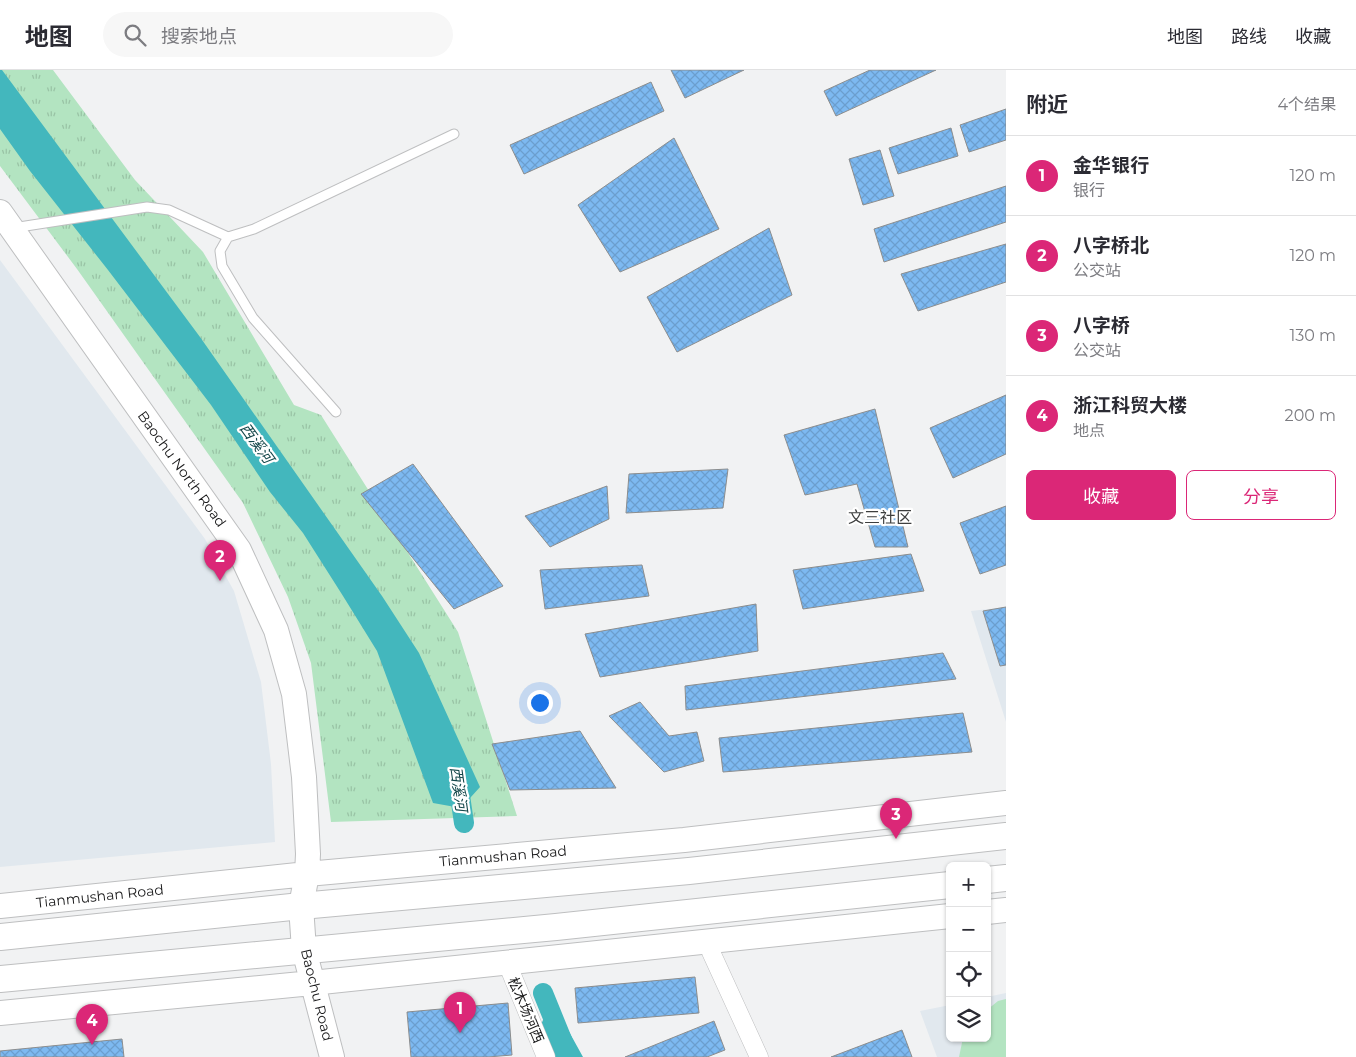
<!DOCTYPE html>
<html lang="zh">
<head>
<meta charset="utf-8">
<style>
  body { margin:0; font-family:Montserrat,"Noto Sans SC",sans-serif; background:#f7f7f7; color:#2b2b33 }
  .controls { position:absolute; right:15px; bottom:15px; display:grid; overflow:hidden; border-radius:8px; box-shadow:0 1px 4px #0004 }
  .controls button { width:45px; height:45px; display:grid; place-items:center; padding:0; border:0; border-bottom:1px solid #e1e1e2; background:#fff; color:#2b2b33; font:25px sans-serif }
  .you { position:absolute; left:539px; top:632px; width:18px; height:18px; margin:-12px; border:4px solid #fff; border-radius:50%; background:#1a73e8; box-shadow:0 0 0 8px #1a73e833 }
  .badge { display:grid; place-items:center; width:32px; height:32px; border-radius:50%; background:#db2777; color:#fff; font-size:16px; font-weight:700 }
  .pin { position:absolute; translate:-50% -41px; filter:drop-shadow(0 1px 2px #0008) }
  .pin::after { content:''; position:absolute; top:26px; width:18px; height:15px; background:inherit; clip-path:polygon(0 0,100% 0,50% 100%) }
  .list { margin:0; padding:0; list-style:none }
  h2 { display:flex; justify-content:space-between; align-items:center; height:65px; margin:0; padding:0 20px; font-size:21px }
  h2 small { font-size:16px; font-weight:400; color:#7c7c81 }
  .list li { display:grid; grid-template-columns:32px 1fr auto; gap:15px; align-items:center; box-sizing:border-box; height:80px; padding:0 20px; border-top:1px solid #e1e1e2 }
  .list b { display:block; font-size:19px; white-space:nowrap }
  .list p { margin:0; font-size:16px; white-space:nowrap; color:#7c7c81 }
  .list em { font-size:16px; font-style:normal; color:#7c7c81 }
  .actions { display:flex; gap:10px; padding:15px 20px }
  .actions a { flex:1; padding:11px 0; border:1px solid #db2777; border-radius:8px; text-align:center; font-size:18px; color:#db2777 }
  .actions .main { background:#db2777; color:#fff }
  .icon { flex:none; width:28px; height:28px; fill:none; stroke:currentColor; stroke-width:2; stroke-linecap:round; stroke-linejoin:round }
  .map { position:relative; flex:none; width:1006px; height:987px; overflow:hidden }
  header { display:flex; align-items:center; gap:30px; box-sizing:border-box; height:70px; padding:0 25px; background:#fff; border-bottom:1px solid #e1e1e2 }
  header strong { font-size:24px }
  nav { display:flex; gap:28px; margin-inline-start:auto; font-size:18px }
  .search { width:350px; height:45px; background:#f7f7f7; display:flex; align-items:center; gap:12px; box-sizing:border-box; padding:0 18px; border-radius:28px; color:#7c7c81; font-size:19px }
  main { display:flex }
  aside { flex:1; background:#fff }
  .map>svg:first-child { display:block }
  .built { fill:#e1e8ee }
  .grass { fill:url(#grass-tufts) }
  .pitch { fill:#b3e4c1 }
  .water { fill:#43b7bd }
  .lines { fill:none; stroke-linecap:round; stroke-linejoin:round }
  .canal { stroke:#43b7bd; stroke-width:20 }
  .building { fill:url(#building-cross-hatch); stroke:#8c8d8d }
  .lane-casing { stroke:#bebfc0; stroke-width:11 }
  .street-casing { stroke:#bebfc0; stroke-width:19 }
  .secondary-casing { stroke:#bebfc0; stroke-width:26 }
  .primary-casing { stroke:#bebfc0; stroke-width:28 }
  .lane { stroke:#fff; stroke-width:9 }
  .street { stroke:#fff; stroke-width:18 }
  .secondary { stroke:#fff; stroke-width:24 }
  .primary { stroke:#fff; stroke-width:26 }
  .labels { text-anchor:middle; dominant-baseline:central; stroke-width:4.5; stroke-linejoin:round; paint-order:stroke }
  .street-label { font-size:14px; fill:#19191a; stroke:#fff }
  .water-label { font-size:15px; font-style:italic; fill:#14474a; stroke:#fff }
  .quarter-label { font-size:16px; fill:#3d3e3e; stroke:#fff }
</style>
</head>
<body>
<header>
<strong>地图</strong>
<div class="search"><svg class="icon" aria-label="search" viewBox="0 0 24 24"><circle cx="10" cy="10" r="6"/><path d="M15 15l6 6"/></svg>搜索地点</div>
<nav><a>地图</a><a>路线</a><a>收藏</a></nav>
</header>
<main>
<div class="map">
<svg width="1006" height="987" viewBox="0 0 1006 987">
  <defs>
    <pattern id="grass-tufts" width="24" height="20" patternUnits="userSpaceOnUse" patternTransform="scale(1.25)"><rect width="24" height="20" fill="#b3e4c1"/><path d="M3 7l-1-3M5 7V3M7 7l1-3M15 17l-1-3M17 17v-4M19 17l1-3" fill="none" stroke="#99c3a5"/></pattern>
    <pattern id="building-cross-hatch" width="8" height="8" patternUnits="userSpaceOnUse" patternTransform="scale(1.25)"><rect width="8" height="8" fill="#7db9f1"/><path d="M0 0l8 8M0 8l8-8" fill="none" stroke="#6b9ece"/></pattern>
  </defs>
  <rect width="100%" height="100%" fill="#f1f2f3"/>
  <path class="built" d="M0,190L205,469L234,521L261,612L271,694L275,772L0,797Z
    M1006,537V652L971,541Z
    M1006,923V987H937L920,941L950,935V968H987V927Z"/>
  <path class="grass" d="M0,0H53L135,110L203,182L294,335L321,345L458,562L517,746L331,752L311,593L288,527L243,433L77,199L0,96Z"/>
  <path class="pitch" d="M1006,929V987H959L963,968H987V940L998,931Z"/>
  <path class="water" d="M0,0H2L200,267L382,526L419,583L480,717L461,738L433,733L377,581L343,526L303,463L270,422L211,335L108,200L30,101L0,59Z
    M549,936L562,949L583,987H554L540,957Z"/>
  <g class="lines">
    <path class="canal" d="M458,712L464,753
      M543,923L569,987"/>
  </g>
  <path class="building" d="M671,0H744L685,28Z
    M870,0H936L836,46L824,21Z
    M651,12L664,41L524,104L510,75Z
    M1006,39V70L969,82L960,55Z
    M951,58L958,86L898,104L889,78Z
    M674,68L719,159L620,202L578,135Z
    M880,80L894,126L863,135L849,89Z
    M1006,116V152L884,192L874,159Z
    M769,158L792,225L677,282L647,227Z
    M1006,174V212L918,241L901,204Z
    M1006,325V384L953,408L930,358Z
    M875,339L908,477H875L857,414L805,425L784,365Z
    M413,394L503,516L454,539L361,424Z
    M728,399L723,438L626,443L629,404Z
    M607,416L609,449L550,477L525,446Z
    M1006,436V495L980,504L960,453Z
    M911,484L924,521L803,539L793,500Z
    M642,495L649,526L545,539L540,500Z
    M756,534L758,581L600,607L585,564Z
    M1006,537V595L1000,596L983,541Z
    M943,583L956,609L686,640L685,616Z
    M640,632L669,666L697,662L704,691L664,702L609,646Z
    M963,643L972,682L723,702L719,668Z
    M580,661L616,718L510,720L492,674Z
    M695,907L699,943L578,953L575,918Z
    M508,933L512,985L488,987H411L407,942Z
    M714,951L725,980L707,987H625Z
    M902,960L912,987H831Z
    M122,969L124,987H0V981Z"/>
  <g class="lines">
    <defs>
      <path id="lane" d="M13,158L147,137L169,140L228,167
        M336,342L253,248L222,196L220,181L228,167L254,159L454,64"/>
      <path id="street" d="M708,872L711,882L759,987
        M507,893L546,987"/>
      <path id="secondary" d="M0,142L239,480L276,560L294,624L304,707L308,784L307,804L301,836L304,880L332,987
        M0,836L307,804L684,770L1006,733
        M987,842L1006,840
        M0,943L312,913L950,846"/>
      <path id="primary" d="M987,810L1006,808
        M0,867L301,836L689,801L1006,766
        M0,909L556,857L950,815"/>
    </defs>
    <use href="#lane" class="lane-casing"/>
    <use href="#street" class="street-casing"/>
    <use href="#secondary" class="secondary-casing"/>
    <use href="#primary" class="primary-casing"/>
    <use href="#lane" class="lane"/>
    <use href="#street" class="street"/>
    <use href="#secondary" class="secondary"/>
    <use href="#primary" class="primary"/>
  </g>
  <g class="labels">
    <g class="street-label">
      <text transform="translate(182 399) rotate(54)">Baochu North Road</text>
      <text transform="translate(503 786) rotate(-5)">Tianmushan Road</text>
      <text transform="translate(100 826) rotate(-6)">Tianmushan Road</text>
      <text transform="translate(317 925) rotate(76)">Baochu Road</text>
      <text transform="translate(526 940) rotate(67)">松木场河西</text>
    </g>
    <g class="water-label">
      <text transform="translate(257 373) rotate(54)">西溪河</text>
      <text transform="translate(459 719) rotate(82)">西溪河</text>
    </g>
    <g class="quarter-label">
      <text x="880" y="447">文三社区</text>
    </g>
  </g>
</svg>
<div class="controls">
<button>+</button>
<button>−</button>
<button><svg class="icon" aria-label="locate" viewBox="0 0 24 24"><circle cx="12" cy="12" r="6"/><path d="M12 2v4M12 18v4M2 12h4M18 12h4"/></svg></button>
<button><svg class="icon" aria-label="layers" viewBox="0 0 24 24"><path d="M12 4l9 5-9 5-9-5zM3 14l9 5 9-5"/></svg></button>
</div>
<div class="you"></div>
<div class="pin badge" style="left:460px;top:963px">1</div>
<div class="pin badge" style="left:220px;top:511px">2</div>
<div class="pin badge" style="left:896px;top:769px">3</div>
<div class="pin badge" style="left:92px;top:975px">4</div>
</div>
<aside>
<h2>附近<small>4个结果</small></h2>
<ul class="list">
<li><span class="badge">1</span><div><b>金华银行</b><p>银行</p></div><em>120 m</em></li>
<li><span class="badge">2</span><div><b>八字桥北</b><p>公交站</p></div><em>120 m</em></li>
<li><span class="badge">3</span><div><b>八字桥</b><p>公交站</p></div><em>130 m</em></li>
<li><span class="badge">4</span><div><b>浙江科贸大楼</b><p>地点</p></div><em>200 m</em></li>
</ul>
<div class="actions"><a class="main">收藏</a><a>分享</a></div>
</aside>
</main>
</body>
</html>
